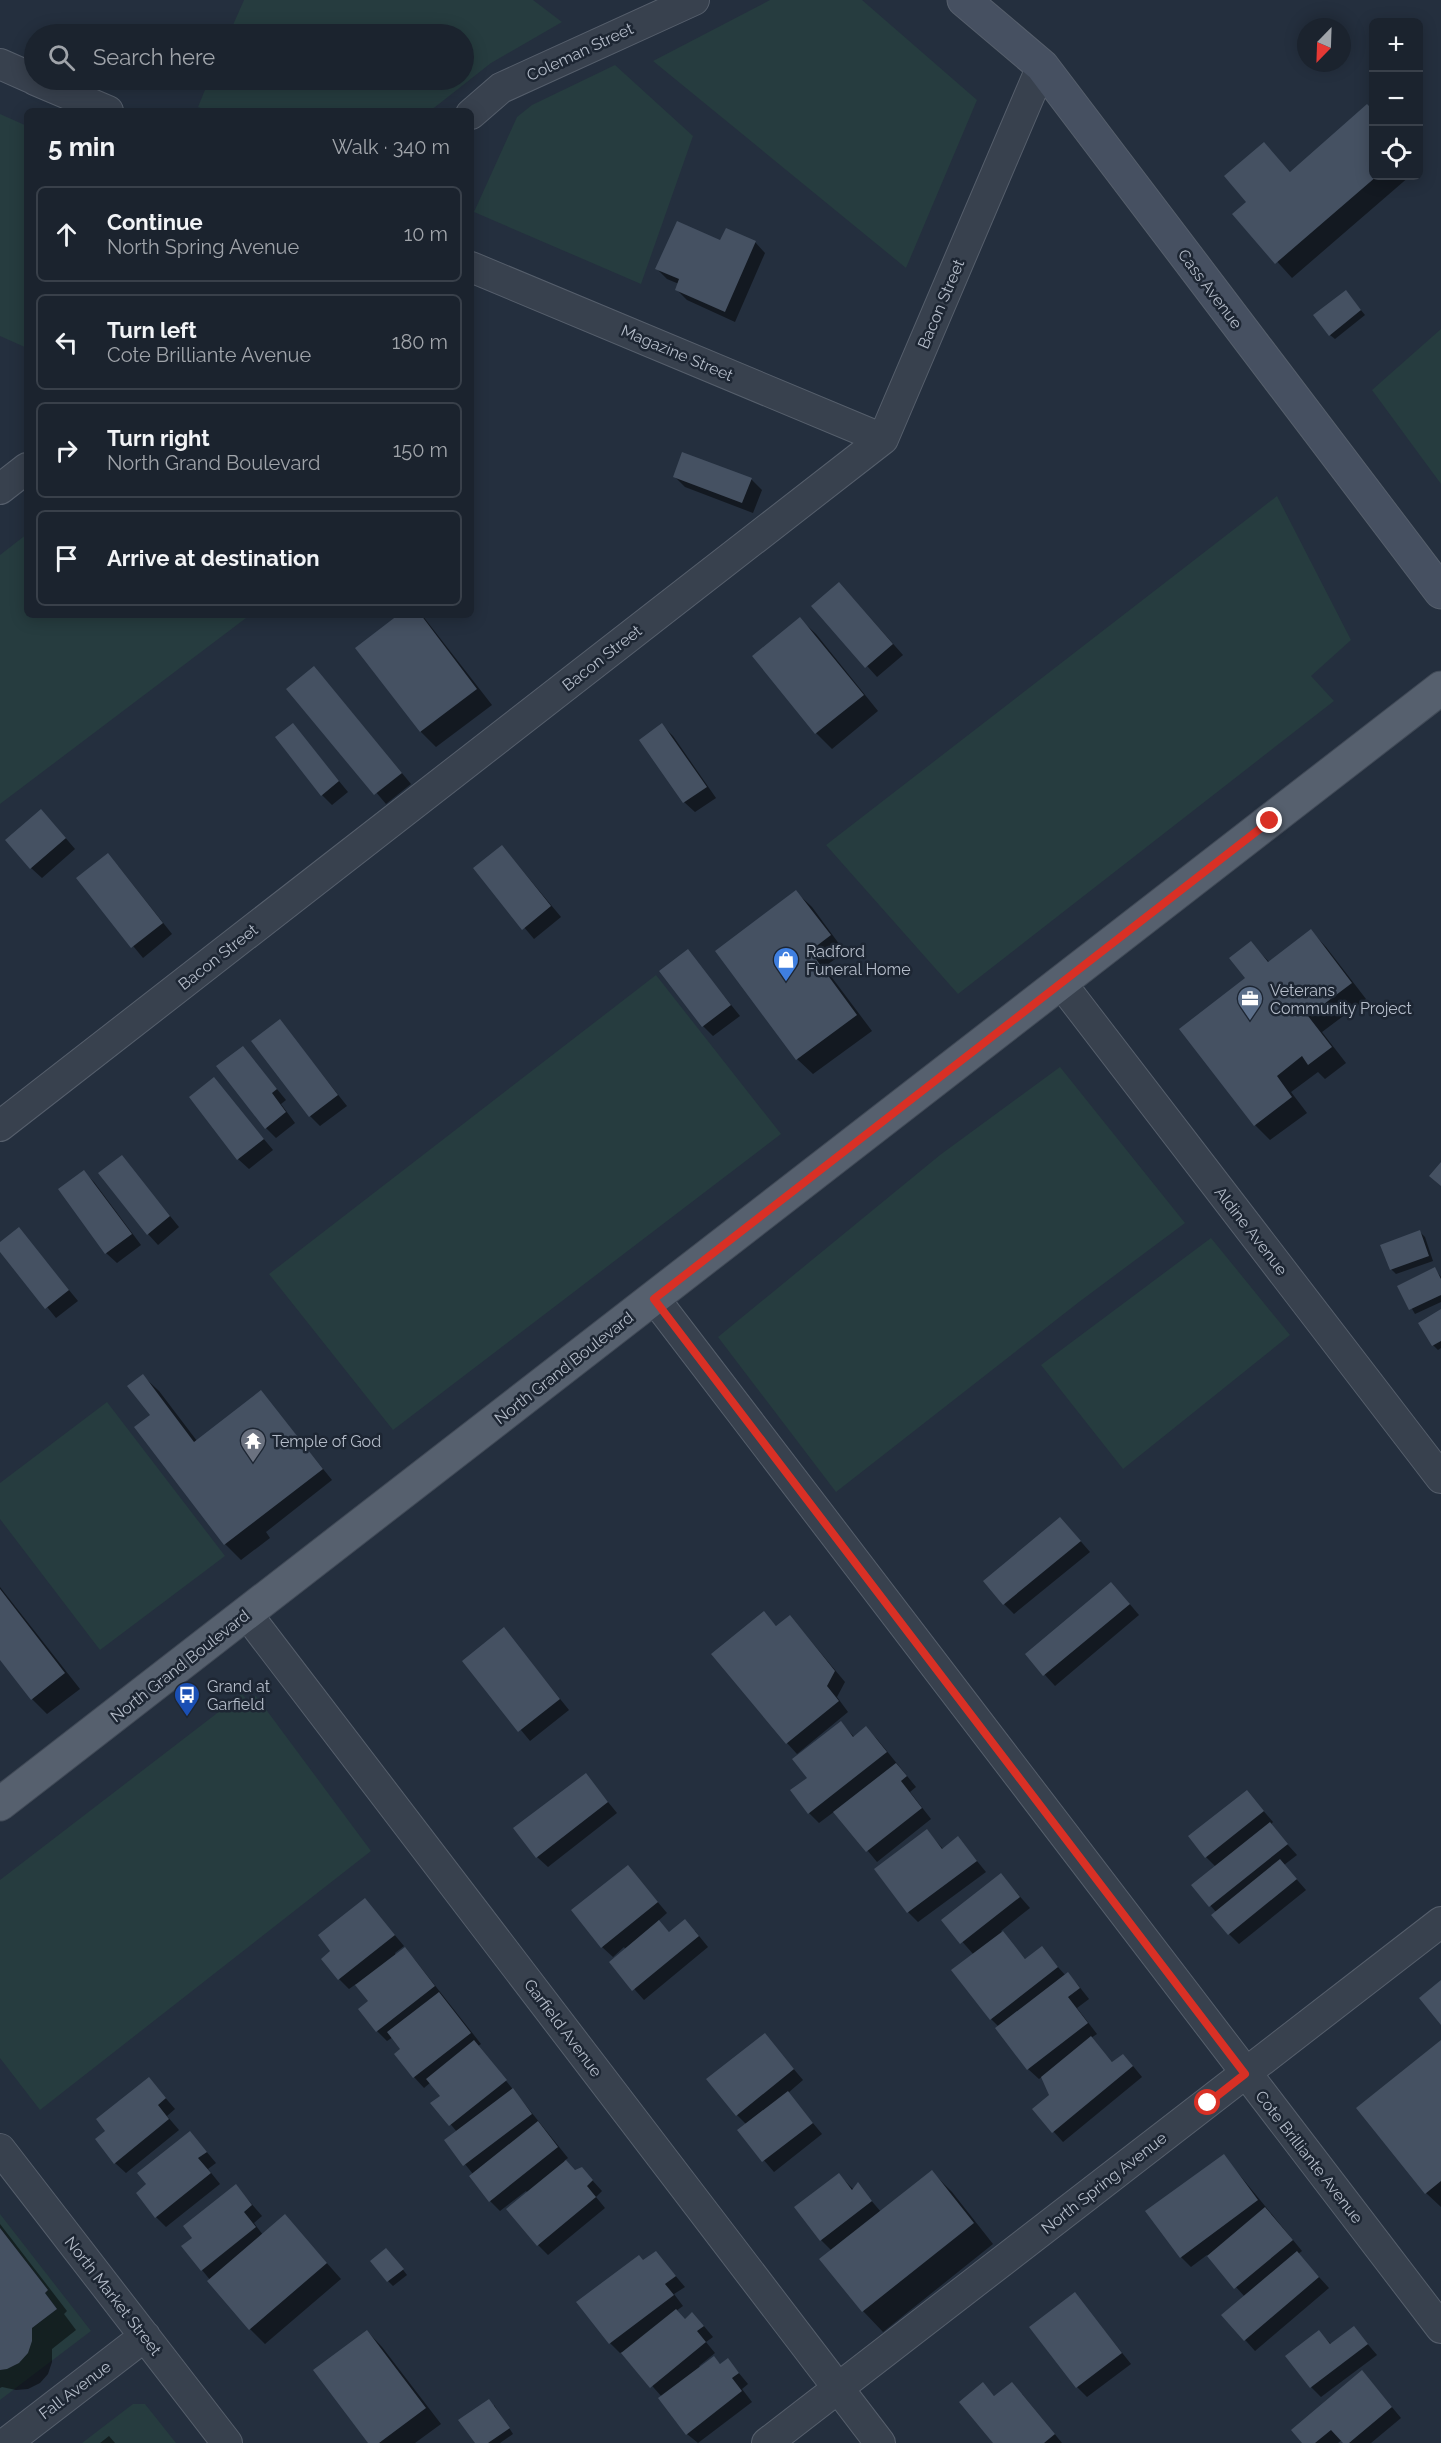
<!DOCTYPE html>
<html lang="en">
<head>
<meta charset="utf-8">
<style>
  body { margin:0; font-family:Raleway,sans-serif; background:#242b36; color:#f1f3f6 }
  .controls { position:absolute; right:18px; top:18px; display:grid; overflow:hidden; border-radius:9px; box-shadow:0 3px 15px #0003 }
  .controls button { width:54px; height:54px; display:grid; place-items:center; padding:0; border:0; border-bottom:2px solid #39404a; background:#1b232e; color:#f1f3f6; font:30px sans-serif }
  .compass { position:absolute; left:1297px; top:18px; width:54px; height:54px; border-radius:50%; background:#1b232e; box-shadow:0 3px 15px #0003; rotate:203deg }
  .stop { position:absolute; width:18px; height:18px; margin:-14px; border:4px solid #d93025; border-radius:50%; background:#fff }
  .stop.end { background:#d93025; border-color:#fff; box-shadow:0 2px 6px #0008 }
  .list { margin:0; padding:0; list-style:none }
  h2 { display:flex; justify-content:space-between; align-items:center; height:78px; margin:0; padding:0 24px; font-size:26px }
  h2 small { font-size:20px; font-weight:400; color:#a0a4aa }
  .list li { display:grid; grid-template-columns:39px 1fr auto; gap:18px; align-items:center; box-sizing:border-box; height:96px; margin:0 12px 12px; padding:0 12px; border:2px solid #39404a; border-radius:9px }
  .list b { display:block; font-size:22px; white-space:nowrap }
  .list p { margin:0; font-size:20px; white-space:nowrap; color:#a0a4aa }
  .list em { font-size:20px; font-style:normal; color:#a0a4aa }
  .icon { flex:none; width:33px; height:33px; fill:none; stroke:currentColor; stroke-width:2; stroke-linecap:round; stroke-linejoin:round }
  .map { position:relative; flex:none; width:1441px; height:2443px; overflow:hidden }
  .search { position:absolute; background:#1b232e; box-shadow:0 3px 15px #0003; left:24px; top:24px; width:450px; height:66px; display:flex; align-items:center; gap:15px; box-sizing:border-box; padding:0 21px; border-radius:33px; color:#a0a4aa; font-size:22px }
  .panel { position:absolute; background:#1b232e; box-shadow:0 3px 15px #0003; left:24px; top:108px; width:450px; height:510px; border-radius:9px }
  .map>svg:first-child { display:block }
  .green { fill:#263c3f }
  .shadow { fill:#0007 }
  .building { fill:#455162 }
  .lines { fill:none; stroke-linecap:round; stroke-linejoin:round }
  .street-casing { stroke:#565f6c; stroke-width:32 }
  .secondary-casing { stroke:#565f6c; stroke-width:35 }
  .primary-casing { stroke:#414a57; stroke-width:35 }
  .street { stroke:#38414e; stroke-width:30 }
  .secondary { stroke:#465061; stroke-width:33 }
  .primary { stroke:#56606e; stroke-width:33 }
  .route { stroke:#d93025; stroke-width:8 }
  .labels { text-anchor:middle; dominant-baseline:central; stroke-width:5; stroke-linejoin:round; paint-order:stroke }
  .street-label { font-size:16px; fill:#b4bcc9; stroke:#1d2633 }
  .poi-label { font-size:16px; fill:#b4bcc9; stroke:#1d2633; text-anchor:start }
</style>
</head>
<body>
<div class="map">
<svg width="1441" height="2443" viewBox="0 0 1441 2443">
  <rect width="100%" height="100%" fill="#242f3e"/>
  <path class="green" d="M244,0H533L562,22L491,63L430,111H208L198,107L209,80H464V34H229Z
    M770,0H862L977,100L906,268L653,61Z
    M615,65L693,136L641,284L474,212L517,117L532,105Z
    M0,114L27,126V348L0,336Z
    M1441,329V484L1372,390Z
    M1277,496L1351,640L1311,676L1334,701L958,994L826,845Z
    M27,534V615H250L0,804V555Z
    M656,975L781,1134L393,1430L269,1274Z
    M1060,1067L1185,1223L1079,1302L836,1492L718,1337L940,1155Z
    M1211,1238L1290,1335L1123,1469L1041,1365Z
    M107,1402L225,1556L100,1650L0,1519V1483Z
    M242,1694L247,1700L256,1696L371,1851L40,2110L0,2058V1880Z
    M0,2214L91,2331L0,2400V2370C23,2367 32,2349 32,2328L57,2309L45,2293L48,2290L0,2228Z
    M133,2404H145L176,2443H82Z"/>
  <path class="shadow" d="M1264,144L1291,173L1410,176L1292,278L1234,214L1248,202Z
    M721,242H755L765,253L735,322L687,300L676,289L679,284L667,279L657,269Z
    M1350,297L1365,315L1335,339L1330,335Z
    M675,477L751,479L762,490L753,513L685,487Z
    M849,594L903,655L877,677L813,606Z
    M400,615H422L492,705L436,747L421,732L357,648Z
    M800,619L816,634L878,711L832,749L816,733L754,656Z
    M324,679L411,784L386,804L289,689Z
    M293,725L348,792L332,805L322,795Z
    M662,725L673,736L716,798L695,812L684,802L641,740Z
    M51,821L75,849L42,878L31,868Z
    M512,858L561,917L534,939L475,869Z
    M118,866L172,934L143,958L78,879Z
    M796,892L812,907L845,952L824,967L872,1031L813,1074L797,1059Z
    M1311,931L1326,947L1366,999L1322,1032L1346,1063L1325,1079L1318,1072L1291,1092L1307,1113L1270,1140L1255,1125L1247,979L1251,943L1270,963Z
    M688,951L740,1016L713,1036L703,1026Z
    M280,1021L347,1106L320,1126L310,1116Z
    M243,1048L286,1100L281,1104L295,1123L276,1138L266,1128Z
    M214,1079L273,1150L249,1169L238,1159Z
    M122,1157L179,1227L158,1245L148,1234Z
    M84,1172L94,1182L141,1245L117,1263L106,1253Z
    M19,1229L78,1301L56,1318L0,1249V1244Z
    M1420,1232L1425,1237L1433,1261L1396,1274L1391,1269Z
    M1435,1269L1441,1277V1302L1415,1314L1399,1287Z
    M1441,1311V1348L1438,1350L1433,1345Z
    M143,1376L159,1391L197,1441L261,1392L332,1480L266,1532L270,1538L241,1560L225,1544L136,1428L152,1415Z
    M1070,1529L1090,1552L1014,1614L1004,1604Z
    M0,1587L80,1689L47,1714L32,1699L0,1658Z
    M1122,1595L1139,1615L1055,1686L1027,1655Z
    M764,1613L777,1627L800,1628L845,1682L837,1697L848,1712L797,1754L787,1743Z
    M504,1629L569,1710L530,1741L464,1661Z
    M841,1723L855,1738L866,1728L877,1739L916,1787L910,1792L931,1819L877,1862L835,1811L819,1823L809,1813V1778Z
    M586,1775L617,1813L548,1867L537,1857Z
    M1247,1792L1273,1822L1270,1825L1297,1855L1284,1865L1306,1890L1239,1944L1229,1934L1216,1912L1193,1886L1216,1867L1206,1857Z
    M927,1831L943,1849L958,1838L986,1872L918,1922L908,1912Z
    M628,1867L667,1913L658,1921L670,1933L695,1931L708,1947L644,2000L611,1963L626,1950L624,1947L613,1957L602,1947Z
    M1001,1875L1030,1908L1001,1931L1026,1960L1041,1948L1066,1976L1068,1974L1078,1985L1089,1999L1077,2008L1097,2034L1091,2038L1113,2063L1133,2066L1142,2077L1063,2142L1034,2110L1051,2096L1043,2076L1039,2079L1028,2069L997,2029L999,2027L991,2019L974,1955L943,1920Z
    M365,1900L404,1946L395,1953L396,1956L405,1949L415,1960L481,2044L478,2046L568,2158L564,2161L575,2172L582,2169L602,2191L596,2197L605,2208L548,2255L538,2245L528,2193L526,2191L500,2211L490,2201L473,2174L446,2141L457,2132L433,2103L442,2096L431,2082L424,2088L414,2077L396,2054L403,2050L393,2037L387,2041L377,2031L370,2002L356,1984L349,1989L339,1979L332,1951Z
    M765,2035L803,2080L788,2093L822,2134L774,2172L739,2131L747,2125L737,2115Z
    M1441,2042V2207L1426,2193Z
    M149,2079L175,2109L167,2116L179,2130L126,2173L115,2163L108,2131Z
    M200,2144L216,2163L208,2169L220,2184L166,2227L156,2217L149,2185Z
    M1224,2156L1302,2251L1298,2254L1329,2288L1255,2351L1223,2315L1245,2297L1207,2255L1191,2267L1181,2257Z
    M932,2172L952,2192L993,2244L883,2332L863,2311L832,2251L821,2240L839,2175L854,2190L858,2185L881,2212Z
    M236,2186L262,2216L254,2223L263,2235L285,2216L341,2279L265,2344L250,2329L202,2270L194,2238Z
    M0,2224L67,2311L64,2314L76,2330L52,2349V2362L48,2374L40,2383L28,2389L16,2390L2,2387L0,2388Z
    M656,2253L685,2287L674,2294L683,2306L676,2311L685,2320L703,2325L713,2337L706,2342L715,2353L699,2366L701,2368L714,2358L721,2365L728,2360L748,2384L742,2389L752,2402L698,2443L687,2434L662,2397L622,2352L620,2353L610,2343L643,2262Z
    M391,2254L407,2275L393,2286L388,2281Z
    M1075,2294L1131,2364L1087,2397L1077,2387Z
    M1354,2328L1377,2355L1321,2397L1311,2387L1319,2332L1332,2345Z
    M367,2331L382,2347L441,2424L415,2443H370Z
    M1372,2383L1401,2418L1371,2443H1345L1342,2440L1338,2443H1304Z
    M983,2384L995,2397L1022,2394L1062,2443H995Z
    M494,2405L513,2434L500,2443H476Z
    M109,2436L115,2443H100Z"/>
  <path class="building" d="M1367,104L1374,111V176H1377L1275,264L1232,214L1246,202L1224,176L1264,142L1290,172Z
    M677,221L720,240L726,228L756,241L725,312L675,290L679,279L655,269Z
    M1346,290L1361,310L1329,336L1313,315Z
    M682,452L752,478L742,503L673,477Z
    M839,582L893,644L865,668L811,606Z
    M398,615H421L477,689L420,732L355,648Z
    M800,617L864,695L815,734L752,656Z
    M314,666L402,773L374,795L286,689Z
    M293,723L339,781L321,796L275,737Z
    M662,723L707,787L683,803L639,740Z
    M41,809L66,838L30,869L5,840Z
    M502,845L551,906L522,930L473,868Z
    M108,853L163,923L131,948L76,878Z
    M796,890L831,935L810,951L857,1015L796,1060L715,951Z
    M1311,929L1352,983L1308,1016L1332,1047L1308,1065L1302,1056L1277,1076L1292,1097L1254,1126L1179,1029L1245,978L1229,958L1251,941L1268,962Z
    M688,949L731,1005L702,1027L659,971Z
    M280,1019L338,1095L309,1117L251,1041Z
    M243,1046L277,1089L272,1093L286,1112L265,1129L216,1066Z
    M214,1077L264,1139L237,1160L189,1097Z
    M122,1155L170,1216L147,1235L98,1173Z
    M1441,1162V1186L1429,1176Z
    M84,1170L132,1234L105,1254L58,1189Z
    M19,1227L69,1290L45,1309L0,1252V1242Z
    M1420,1230L1429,1256L1390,1270L1380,1245Z
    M1435,1267L1441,1279V1295L1409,1310L1397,1286Z
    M1441,1309V1341L1432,1346L1418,1323Z
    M143,1374L194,1442L261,1390L323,1469L224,1545L134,1427L150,1415L127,1386Z
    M1060,1517L1081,1541L1003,1605L983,1581Z
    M1111,1582L1130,1604L1043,1676L1025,1654Z
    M0,1589L65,1673L31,1700L0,1660Z
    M764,1611L776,1626L790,1615L835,1671L827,1686L839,1701L786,1744L711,1654Z
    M504,1627L560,1699L518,1732L462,1661Z
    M841,1721L853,1737L866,1726L887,1752L808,1814L790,1790L807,1778L792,1759Z
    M896,1763L907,1776L901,1781L922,1808L866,1852L833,1812Z
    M586,1773L608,1802L536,1858L513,1828Z
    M1247,1790L1264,1811L1205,1858L1188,1836Z
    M1270,1822L1288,1844L1209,1907L1191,1885Z
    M927,1829L942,1849L958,1836L977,1861L907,1913L874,1869Z
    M1280,1859L1297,1879L1228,1935L1211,1915Z
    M628,1865L658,1902L601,1948L571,1910Z
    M1001,1873L1020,1897L960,1944L941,1920Z
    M365,1898L395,1935L338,1980L321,1959L330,1951L318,1935Z
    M685,1919L699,1936L632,1991L609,1962L659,1920L669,1932Z
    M1003,1931L1025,1959L1042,1946L1058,1967L990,2020L951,1970Z
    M405,1947L435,1986L376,2032L358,2009L368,2001L355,1985Z
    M1068,1972L1080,1988L1068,1997L1088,2023L1027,2070L995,2028Z
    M1441,1980V2025L1419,1998Z
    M439,1992L471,2033L413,2078L394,2054L400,2049L387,2032Z
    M765,2033L794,2069L736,2116L706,2079Z
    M1091,2036L1112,2062L1123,2054L1133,2066L1052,2133L1032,2109L1049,2095L1041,2077Z
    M474,2040L507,2080L449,2126L430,2103L440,2096L426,2079Z
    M1441,2040V2181L1425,2194L1356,2108Z
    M149,2077L166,2098L158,2105L169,2119L114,2164L95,2139L105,2131L96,2119Z
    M513,2088L532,2114L463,2166L444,2140Z
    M788,2091L813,2123L762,2162L737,2130Z
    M538,2121L558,2147L489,2202L469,2176Z
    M190,2131L207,2152L198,2158L211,2173L155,2218L136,2193L146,2184L137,2173Z
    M1224,2154L1258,2200L1180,2258L1145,2211Z
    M566,2160L575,2170L582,2167L593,2180L587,2186L596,2197L537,2246L506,2209Z
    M932,2170L974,2223L862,2312L819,2259Z
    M839,2173L852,2190L858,2182L872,2201L820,2241L794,2207Z
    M236,2184L252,2205L244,2212L256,2227L201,2271L181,2246L192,2238L183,2226Z
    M1265,2207L1293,2240L1234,2289L1207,2256Z
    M285,2214L327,2263L249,2330L207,2281Z
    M0,2228L48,2290L45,2293L57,2309L32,2328V2341L28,2353L19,2363L7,2369L0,2370Z
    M386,2248L404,2269L387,2282L370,2261Z
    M656,2251L676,2276L665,2284L674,2295L609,2344L576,2302L639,2255L643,2260Z
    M1297,2251L1319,2277L1244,2341L1221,2315Z
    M1075,2292L1122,2353L1076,2388L1029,2327Z
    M676,2309L685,2319L692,2312L704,2326L697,2331L706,2342L650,2388L621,2353Z
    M1354,2326L1368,2344L1310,2388L1285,2356L1319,2330L1330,2344Z
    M367,2330L426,2408L379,2443H368L313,2370Z
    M714,2356L720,2364L728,2358L739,2373L732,2378L742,2391L686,2435L658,2398Z
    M1362,2370L1392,2407L1349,2443H1343L1331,2430L1315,2443H1302L1291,2430Z
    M983,2382L994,2396L1012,2382L1055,2434L1044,2443H993L959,2402Z
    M489,2399L510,2428L488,2443H475L458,2420Z"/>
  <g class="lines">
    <defs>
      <path id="street" d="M0,64L34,79
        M35,80L108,111
        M471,114L501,88L694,0
        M471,267L883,439
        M0,489L27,468
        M1061,983L1441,1478
        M0,1126L883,439L1042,66
        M654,1298L1441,2328
        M247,1614L880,2443
        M0,2149L227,2443
        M6,2443L145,2336
        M767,2443L1441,1922"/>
      <path id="secondary" d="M964,0L1042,66L1441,592"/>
      <path id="primary" d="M0,1804L1441,688"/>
    </defs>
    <use href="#street" class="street-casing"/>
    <use href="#secondary" class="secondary-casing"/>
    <use href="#primary" class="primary-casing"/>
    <use href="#street" class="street"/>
    <use href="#secondary" class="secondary"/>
    <use href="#primary" class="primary"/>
  </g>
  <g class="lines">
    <path class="route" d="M1208,2103L1245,2074L654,1299L1270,821"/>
  </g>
  <defs>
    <symbol id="shop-pin" viewBox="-11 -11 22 30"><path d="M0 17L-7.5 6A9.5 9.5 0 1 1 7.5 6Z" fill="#3f7fe0" stroke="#1d2633"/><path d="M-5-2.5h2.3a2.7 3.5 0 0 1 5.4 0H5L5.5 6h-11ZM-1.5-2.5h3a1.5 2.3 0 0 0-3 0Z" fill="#fff"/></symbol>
    <symbol id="office-pin" viewBox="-11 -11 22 30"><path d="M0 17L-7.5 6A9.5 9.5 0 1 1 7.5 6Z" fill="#5c6f8a" stroke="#1d2633"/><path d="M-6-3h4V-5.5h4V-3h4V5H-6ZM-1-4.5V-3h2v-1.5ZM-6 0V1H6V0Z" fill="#fff"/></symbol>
    <symbol id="temple-pin" viewBox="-11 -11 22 30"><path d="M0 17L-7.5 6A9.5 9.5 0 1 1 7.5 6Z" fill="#6b7280" stroke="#1d2633"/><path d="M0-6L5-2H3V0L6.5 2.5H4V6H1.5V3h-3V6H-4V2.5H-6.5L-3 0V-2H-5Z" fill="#fff"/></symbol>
    <symbol id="bus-pin" viewBox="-11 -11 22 30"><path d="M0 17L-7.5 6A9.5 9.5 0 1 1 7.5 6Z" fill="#1a4fb4" stroke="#1d2633"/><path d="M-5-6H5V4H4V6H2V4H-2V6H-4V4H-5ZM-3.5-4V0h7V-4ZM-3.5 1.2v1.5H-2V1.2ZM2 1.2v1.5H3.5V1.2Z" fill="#fff"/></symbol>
  </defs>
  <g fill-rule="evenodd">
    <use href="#shop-pin" x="771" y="945" width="30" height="40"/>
    <use href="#office-pin" x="1235" y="984" width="30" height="40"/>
    <use href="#temple-pin" x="238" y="1426" width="30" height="40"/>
    <use href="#bus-pin" x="172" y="1680" width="30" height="40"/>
  </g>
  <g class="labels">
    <g class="street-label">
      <text transform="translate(580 52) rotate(-25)">Coleman Street</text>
      <text transform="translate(1210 289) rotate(53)">Cass Avenue</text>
      <text transform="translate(941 304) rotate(-67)">Bacon Street</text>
      <text transform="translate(677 353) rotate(23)">Magazine Street</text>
      <text transform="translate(602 658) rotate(-38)">Bacon Street</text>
      <text transform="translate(218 957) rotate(-38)">Bacon Street</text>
      <text transform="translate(1251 1231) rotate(52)">Aldine Avenue</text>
      <text transform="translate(564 1368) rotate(-38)">North Grand Boulevard</text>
      <text transform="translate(180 1666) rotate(-38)">North Grand Boulevard</text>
      <text transform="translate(563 2028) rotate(53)">Garfield Avenue</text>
      <text transform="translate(1309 2157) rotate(52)">Cote Brilliante Avenue</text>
      <text transform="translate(1104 2183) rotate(-38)">North Spring Avenue</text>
      <text transform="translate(113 2296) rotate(52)">North Market Street</text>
      <text transform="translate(75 2390) rotate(-37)">Fall Avenue</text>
    </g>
    <g class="poi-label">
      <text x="806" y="951">Radford<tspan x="806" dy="18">Funeral Home</tspan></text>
      <text x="1270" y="990">Veterans<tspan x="1270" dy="18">Community Project</tspan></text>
      <text x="272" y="1441">Temple of God</text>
      <text x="207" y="1686">Grand at<tspan x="207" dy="18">Garfield</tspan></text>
    </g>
  </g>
</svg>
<div class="controls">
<button>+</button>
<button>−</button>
<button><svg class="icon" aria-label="locate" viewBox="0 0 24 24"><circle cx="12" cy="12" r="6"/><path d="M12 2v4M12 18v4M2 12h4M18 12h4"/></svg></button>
</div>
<svg class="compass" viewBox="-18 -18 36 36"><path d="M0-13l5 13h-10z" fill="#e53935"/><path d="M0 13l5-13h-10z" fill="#a0a4aa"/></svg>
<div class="stop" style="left:1208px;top:2103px"></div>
<div class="stop end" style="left:1270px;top:821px"></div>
<div class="search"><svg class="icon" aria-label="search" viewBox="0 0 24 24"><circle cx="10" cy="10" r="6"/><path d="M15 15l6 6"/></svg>Search here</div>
<section class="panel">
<h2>5 min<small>Walk · 340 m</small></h2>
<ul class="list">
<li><svg class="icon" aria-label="ahead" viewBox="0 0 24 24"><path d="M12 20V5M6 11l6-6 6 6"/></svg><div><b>Continue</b><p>North Spring Avenue</p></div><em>10 m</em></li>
<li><svg class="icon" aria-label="left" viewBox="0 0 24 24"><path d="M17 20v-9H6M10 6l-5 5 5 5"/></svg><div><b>Turn left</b><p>Cote Brilliante Avenue</p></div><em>180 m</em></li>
<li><svg class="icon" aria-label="right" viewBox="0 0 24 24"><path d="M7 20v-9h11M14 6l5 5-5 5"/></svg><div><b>Turn right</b><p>North Grand Boulevard</p></div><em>150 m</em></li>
<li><svg class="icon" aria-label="arrive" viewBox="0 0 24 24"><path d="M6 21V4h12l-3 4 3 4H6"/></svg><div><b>Arrive at destination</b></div></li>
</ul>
</section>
</div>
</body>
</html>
